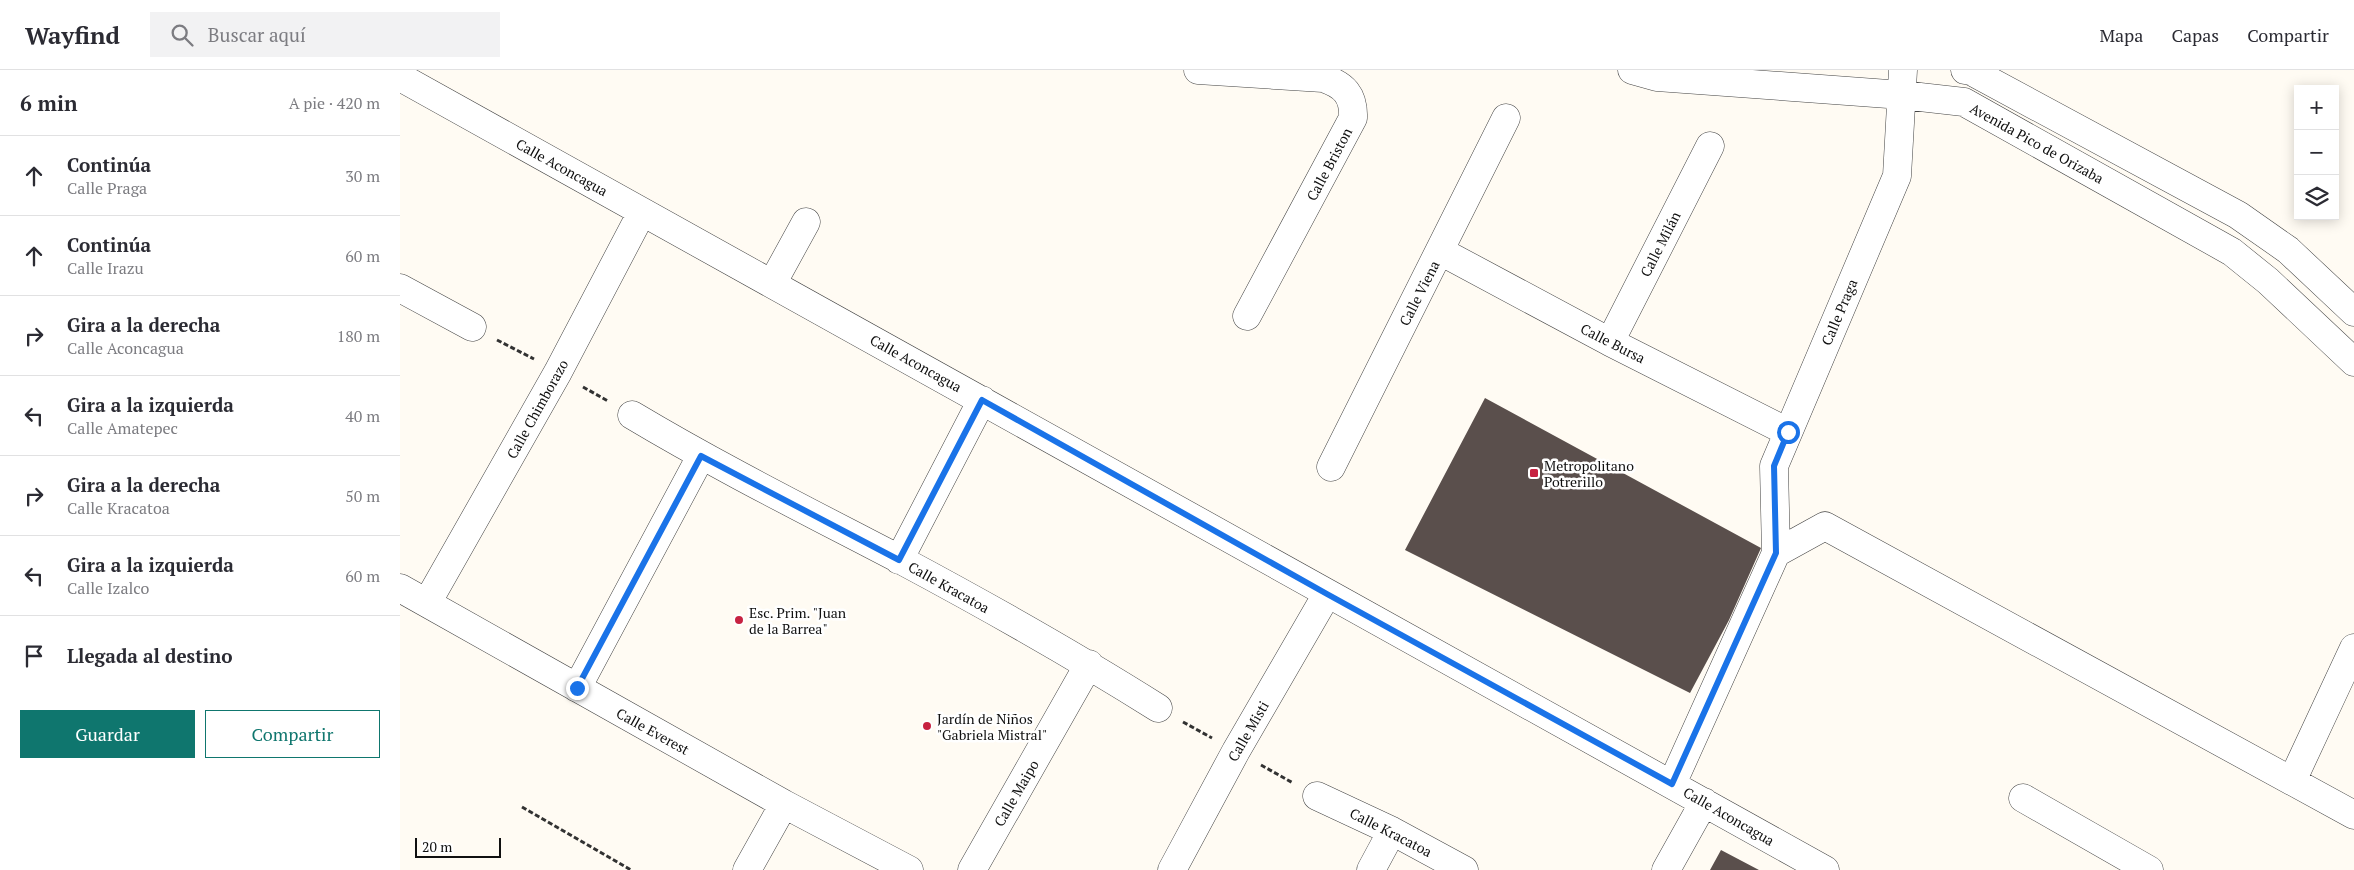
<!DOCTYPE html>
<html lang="es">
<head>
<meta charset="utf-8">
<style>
  body { margin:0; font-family:"PT Serif",serif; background:#f2f2f3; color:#2b2b33 }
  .controls { position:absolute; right:15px; top:15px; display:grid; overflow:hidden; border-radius:0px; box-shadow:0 2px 12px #0003 }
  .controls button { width:45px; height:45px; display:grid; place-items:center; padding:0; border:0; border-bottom:1px solid #e1e1e2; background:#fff; color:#2b2b33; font:25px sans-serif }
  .scale { position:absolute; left:15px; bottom:12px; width:86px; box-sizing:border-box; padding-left:5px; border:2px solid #101010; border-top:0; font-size:14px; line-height:18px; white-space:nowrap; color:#101010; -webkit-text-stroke:4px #fff; paint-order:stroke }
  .stop { position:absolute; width:15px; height:15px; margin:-11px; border:4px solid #1a73e8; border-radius:50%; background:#fff }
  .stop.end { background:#1a73e8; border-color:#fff; box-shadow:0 1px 5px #0008 }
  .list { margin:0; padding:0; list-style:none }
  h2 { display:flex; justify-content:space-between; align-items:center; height:65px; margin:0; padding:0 20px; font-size:21px }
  h2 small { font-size:16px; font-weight:400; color:#7c7c81 }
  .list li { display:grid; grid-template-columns:32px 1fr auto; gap:15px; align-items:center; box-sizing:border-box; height:80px; padding:0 20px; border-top:1px solid #e1e1e2 }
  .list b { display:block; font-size:19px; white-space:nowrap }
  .list p { margin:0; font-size:16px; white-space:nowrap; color:#7c7c81 }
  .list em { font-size:16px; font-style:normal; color:#7c7c81 }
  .actions { display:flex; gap:10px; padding:15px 20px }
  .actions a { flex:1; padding:11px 0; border:1px solid #0f766e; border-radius:0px; text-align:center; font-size:18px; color:#0f766e }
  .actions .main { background:#0f766e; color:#fff }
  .icon { flex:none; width:28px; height:28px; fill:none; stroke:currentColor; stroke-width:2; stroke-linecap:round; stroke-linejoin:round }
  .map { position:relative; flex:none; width:1954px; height:800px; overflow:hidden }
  header { display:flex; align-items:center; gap:30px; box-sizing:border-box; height:70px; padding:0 25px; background:#fff; border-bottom:1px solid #e1e1e2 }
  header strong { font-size:24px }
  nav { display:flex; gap:28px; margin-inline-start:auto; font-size:18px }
  .search { width:350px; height:45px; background:#f2f2f3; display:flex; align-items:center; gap:12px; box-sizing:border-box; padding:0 18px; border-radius:0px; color:#7c7c81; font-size:19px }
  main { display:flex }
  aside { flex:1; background:#fff }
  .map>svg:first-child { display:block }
  .building { fill:#5a4f4c }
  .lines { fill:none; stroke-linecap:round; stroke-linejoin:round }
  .minor-casing { stroke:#434343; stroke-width:29 }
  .path { stroke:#323232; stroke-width:3; stroke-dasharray:5 2.5; stroke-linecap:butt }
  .minor { stroke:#fff; stroke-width:28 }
  .route { stroke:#1a73e8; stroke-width:6 }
  .poi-dot { fill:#c72241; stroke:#fff; stroke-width:2 }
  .labels { text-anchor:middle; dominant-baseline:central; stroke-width:5; stroke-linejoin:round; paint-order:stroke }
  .street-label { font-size:14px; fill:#101010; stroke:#fff }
  .poi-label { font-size:14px; fill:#101010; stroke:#fff; text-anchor:start }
</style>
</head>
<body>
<header>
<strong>Wayfind</strong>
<div class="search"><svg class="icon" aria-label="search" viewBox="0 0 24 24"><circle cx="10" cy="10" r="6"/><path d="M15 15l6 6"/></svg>Buscar aquí</div>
<nav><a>Mapa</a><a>Capas</a><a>Compartir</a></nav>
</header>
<main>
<aside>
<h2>6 min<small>A pie · 420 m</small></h2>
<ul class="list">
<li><svg class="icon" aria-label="ahead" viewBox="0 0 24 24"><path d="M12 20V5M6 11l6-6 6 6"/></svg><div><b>Continúa</b><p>Calle Praga</p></div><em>30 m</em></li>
<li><svg class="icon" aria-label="ahead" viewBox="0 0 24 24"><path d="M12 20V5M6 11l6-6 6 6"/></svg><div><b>Continúa</b><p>Calle Irazu</p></div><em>60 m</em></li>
<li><svg class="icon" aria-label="right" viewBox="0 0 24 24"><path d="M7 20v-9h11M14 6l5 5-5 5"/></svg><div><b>Gira a la derecha</b><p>Calle Aconcagua</p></div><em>180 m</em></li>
<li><svg class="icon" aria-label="left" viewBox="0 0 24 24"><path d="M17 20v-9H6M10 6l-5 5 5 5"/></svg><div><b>Gira a la izquierda</b><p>Calle Amatepec</p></div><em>40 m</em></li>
<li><svg class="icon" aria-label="right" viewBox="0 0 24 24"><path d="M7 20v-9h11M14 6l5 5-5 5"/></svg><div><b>Gira a la derecha</b><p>Calle Kracatoa</p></div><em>50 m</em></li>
<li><svg class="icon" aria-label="left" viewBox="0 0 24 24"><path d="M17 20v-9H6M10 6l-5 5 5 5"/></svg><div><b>Gira a la izquierda</b><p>Calle Izalco</p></div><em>60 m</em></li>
<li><svg class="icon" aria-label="arrive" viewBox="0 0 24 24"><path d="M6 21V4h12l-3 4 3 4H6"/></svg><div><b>Llegada al destino</b></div></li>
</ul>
<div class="actions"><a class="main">Guardar</a><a>Compartir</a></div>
</aside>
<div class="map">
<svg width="1954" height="800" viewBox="0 0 1954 800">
  <rect width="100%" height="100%" fill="#fffbf3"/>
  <path class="building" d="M1085,328L1361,478L1329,550L1290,623L1005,480Z
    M1321,780L1359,800H1310Z"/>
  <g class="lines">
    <defs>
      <path id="minor" d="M798,0L923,8C944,15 954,25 953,48L847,246
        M1232,0L1257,7L1502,25L1564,32L1832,182L1868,211L1954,292
        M1565,0L1571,1L1838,145L1888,180L1954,242
        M0,7L1425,800
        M1040,181L1210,272L1388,362
        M372,214L406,152
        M0,218L72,257
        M1210,272L1310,76
        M232,345C319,397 409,442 499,489C587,536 674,585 758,638
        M931,397L1106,48
        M1376,483L1425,456L1954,745
        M499,490L582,330
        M0,518L384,734L509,800
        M27,533L158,302L242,142
        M177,618L301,386
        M1892,711L1954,578
        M1272,714L1376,483L1374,396L1497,106L1503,0
        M917,726L992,761L1064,800
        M1623,728L1749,800
        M347,800L384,734
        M572,800L689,594
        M772,800L836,681L927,524
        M971,800L992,761
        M1266,800L1304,732"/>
    </defs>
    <use href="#minor" class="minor-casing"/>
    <path class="path" d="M97,270L134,289
      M183,317L208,331
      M783,652L812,668
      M861,695L893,713
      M122,737L231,800"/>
    <use href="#minor" class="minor"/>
  </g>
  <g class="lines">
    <path class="route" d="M177,618L301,386L499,490L582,330L927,524L1272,714L1376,483L1374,396L1388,362"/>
  </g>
  <g class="poi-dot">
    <rect x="1129" y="398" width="10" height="10" rx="2.5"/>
    <circle cx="339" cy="550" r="5"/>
    <circle cx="527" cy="656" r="5"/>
  </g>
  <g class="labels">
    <g class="street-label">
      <text transform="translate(1637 73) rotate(29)">Avenida Pico de Orizaba</text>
      <text transform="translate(929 94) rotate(-62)">Calle Briston</text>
      <text transform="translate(162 97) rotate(29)">Calle Aconcagua</text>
      <text transform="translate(1260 174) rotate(-63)">Calle Milán</text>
      <text transform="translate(1019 223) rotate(-63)">Calle Viena</text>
      <text transform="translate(1439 242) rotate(-67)">Calle Praga</text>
      <text transform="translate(1213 273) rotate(27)">Calle Bursa</text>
      <text transform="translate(516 293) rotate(29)">Calle Aconcagua</text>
      <text transform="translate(137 339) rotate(-61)">Calle Chimborazo</text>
      <text transform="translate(549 517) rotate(29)">Calle Kracatoa</text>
      <text transform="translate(253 661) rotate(29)">Calle Everest</text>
      <text transform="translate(848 661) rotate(-60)">Calle Misti</text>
      <text transform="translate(616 723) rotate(-60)">Calle Maipo</text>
      <text transform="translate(1329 746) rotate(30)">Calle Aconcagua</text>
      <text transform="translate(991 762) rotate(27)">Calle Kracatoa</text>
    </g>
    <g class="poi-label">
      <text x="1144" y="395">Metropolitano<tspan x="1144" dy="16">Potrerillo</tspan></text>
      <text x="349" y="542">Esc. Prim. "Juan<tspan x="349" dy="16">de la Barrea"</tspan></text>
      <text x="537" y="648">Jardín de Niños<tspan x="537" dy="16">"Gabriela Mistral"</tspan></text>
    </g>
  </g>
</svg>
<div class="controls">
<button>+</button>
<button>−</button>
<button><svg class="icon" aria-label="layers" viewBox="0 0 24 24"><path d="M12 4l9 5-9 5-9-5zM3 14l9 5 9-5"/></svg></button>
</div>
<div class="scale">20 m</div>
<div class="stop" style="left:1388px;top:362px"></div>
<div class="stop end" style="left:177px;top:618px"></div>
</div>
</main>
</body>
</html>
